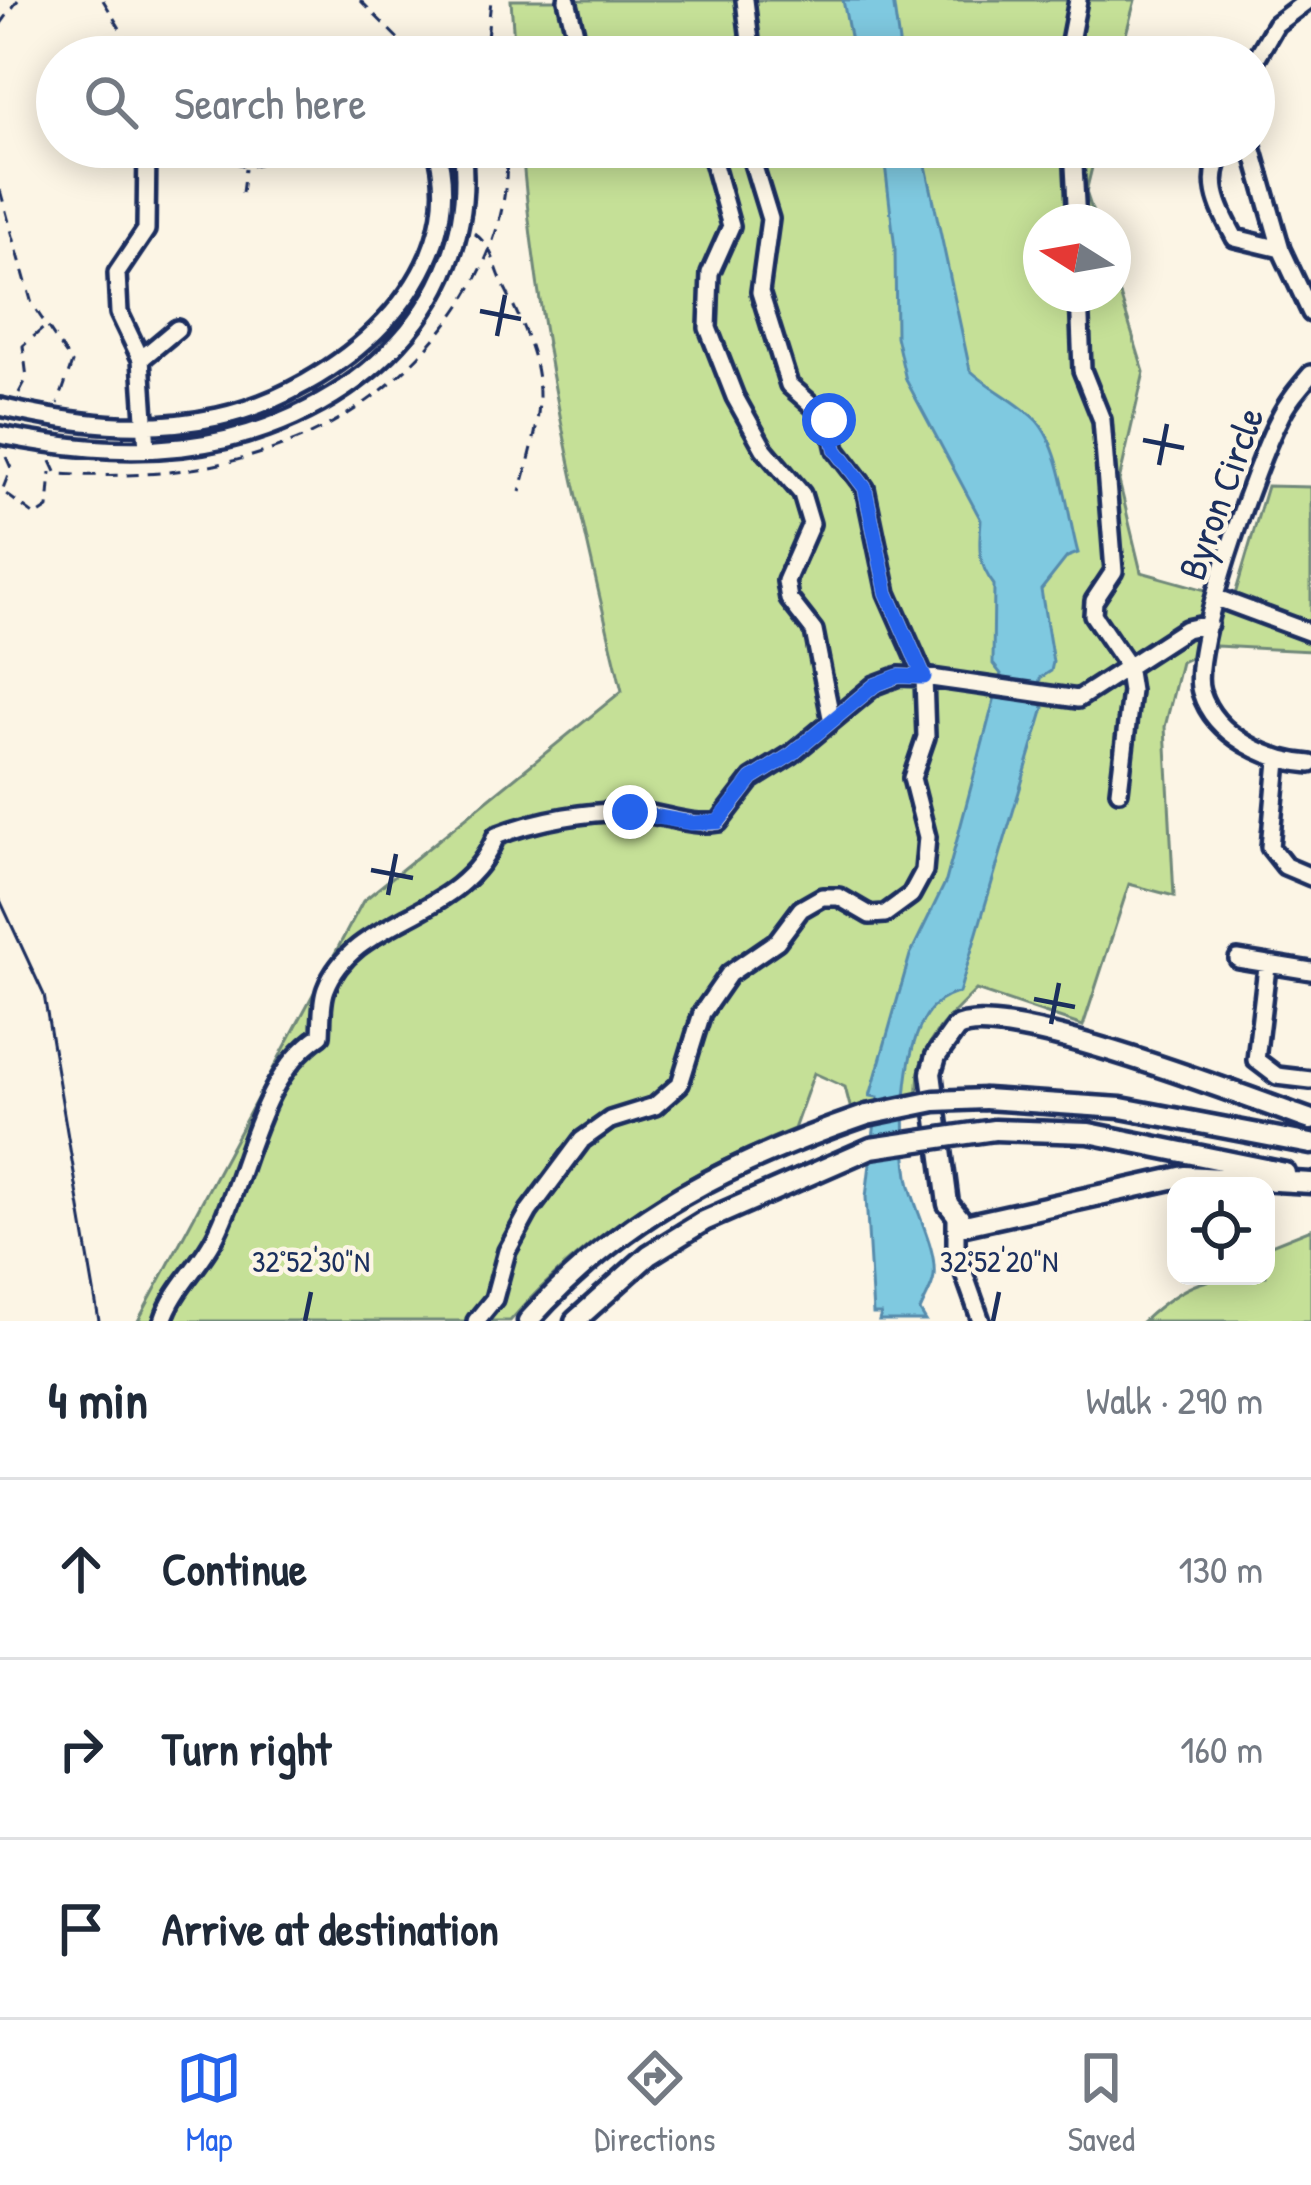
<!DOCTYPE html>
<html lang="en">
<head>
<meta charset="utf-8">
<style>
  body { margin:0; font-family:"Patrick Hand",sans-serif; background:#f6f6f7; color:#1f2937 }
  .controls { position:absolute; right:36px; bottom:36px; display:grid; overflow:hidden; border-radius:24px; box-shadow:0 6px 30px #0003 }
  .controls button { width:108px; height:108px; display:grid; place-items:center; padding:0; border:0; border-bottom:3px solid #e0e1e3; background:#fff; color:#1f2937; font:60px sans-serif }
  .compass { position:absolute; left:1023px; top:204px; width:108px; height:108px; border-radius:50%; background:#fff; box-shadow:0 6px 30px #0003; rotate:281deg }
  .stop { position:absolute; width:36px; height:36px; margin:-27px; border:9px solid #2563eb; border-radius:50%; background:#fff }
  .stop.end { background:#2563eb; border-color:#fff; box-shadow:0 3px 12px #0008 }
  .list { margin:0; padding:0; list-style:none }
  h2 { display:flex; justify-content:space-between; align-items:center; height:156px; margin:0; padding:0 48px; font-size:51px }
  h2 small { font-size:39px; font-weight:400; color:#747a83 }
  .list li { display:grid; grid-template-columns:78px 1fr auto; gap:36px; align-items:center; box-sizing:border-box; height:180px; padding:0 48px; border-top:3px solid #e0e1e3 }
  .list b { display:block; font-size:45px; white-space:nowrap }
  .list em { font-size:39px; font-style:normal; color:#747a83 }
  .icon { flex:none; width:66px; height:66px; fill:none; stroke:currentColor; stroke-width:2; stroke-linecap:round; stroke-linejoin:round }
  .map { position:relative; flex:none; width:1311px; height:1321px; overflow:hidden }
  .search { position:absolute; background:#fff; box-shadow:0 6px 30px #0003; left:36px; right:36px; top:36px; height:132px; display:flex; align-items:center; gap:30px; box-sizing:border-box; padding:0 42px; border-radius:66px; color:#747a83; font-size:45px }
  .sheet { height:696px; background:#fff }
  nav { display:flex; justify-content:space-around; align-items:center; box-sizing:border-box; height:168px; border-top:3px solid #e0e1e3; background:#fff; font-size:33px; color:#747a83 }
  nav a { display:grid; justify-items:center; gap:6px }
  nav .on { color:#2563eb }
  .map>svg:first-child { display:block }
  .green { fill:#c5e097; stroke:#70887a; stroke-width:3 }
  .water { fill:#7fc9e0; stroke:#578bac; stroke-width:3 }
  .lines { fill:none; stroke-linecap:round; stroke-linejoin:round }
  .minor-casing { stroke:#1b2f5e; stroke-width:24 }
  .major-casing { stroke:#1b2f5e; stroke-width:27 }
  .path { stroke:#1b2f5e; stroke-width:3; stroke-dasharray:12 9; stroke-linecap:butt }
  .minor { stroke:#fcf5e5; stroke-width:15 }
  .major { stroke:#fcf5e5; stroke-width:18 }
  .tram { stroke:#1b2f5e; stroke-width:3 }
  .major-bridge-casing { stroke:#1b2f5e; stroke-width:27; stroke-linecap:butt }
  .major-bridge { stroke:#fcf5e5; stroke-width:18 }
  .route { stroke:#2563eb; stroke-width:15 }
  .ticks { fill:none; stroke:#1b2f5e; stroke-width:4.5 }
  .labels { text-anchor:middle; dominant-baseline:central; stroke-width:9; stroke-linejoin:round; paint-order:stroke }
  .street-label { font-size:39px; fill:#1b2f5e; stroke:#fcf5e5 }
  .ticks-label { font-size:30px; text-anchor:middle; fill:#1b2f5e; stroke:#fcf5e5; stroke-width:9; stroke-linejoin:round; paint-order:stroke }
</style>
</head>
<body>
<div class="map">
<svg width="1311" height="1321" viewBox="0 0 1311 1321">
  <rect width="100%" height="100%" fill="#fcf5e5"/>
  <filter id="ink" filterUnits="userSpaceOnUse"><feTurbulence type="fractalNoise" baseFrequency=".00833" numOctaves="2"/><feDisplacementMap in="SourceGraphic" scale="24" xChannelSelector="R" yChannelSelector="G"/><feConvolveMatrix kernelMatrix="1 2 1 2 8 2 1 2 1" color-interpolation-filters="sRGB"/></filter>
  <g filter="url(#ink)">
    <path class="green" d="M511,0H1135L1120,57H515Z
      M522,147H1097L1086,192L1096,222H1041V294H1113V272L1144,372L1119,481L1141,572L1234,598L1267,486L1311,487V651L1216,646L1181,662L1165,727L1174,896L1129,884L1083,1026L976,990C944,1023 915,1046 918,1095L851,1110L845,1087L814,1073L794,1129C687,1171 585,1234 510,1321H138L363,901L622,691C579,511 536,332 522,147Z
      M1311,1229V1321H1143C1186,1281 1208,1276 1266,1276V1247Z"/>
    <path class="water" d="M843,0H893L901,57H854Z
      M883,147H922L970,370C990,389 1019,402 1037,421C1062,449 1067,514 1078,553L1067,557L1041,590L1053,662L1051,671L1040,678L1038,698L1044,708L959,993C898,1003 901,1129 908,1176C912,1207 937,1245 934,1276C933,1287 924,1300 920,1311L926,1321H879L881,1314H873L866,1197L878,1097L870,1096L910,955L946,881L1001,674L993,664L994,585C977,563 979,547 981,520L906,380L896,336L895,249Z"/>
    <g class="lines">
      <defs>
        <path id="minor" d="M567,0L576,37L599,57
          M745,0L752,57
          M1067,57L1078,0
          M1254,62L1276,24L1308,0
          M147,147L146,230L117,273L119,313L141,359L147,449
          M709,147L731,226L710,273L708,328L735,397L764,449L802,494L811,524L786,581L789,599L814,631L831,717
          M1073,147L1077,222
          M1226,147C1203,179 1218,206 1235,238L1281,249
          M1252,147L1281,249L1311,313
          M1079,294L1082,370L1102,420L1114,571L1094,601L1093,615L1127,665L1131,691L1119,791
          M141,359L177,329
          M1311,374C1299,388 1287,402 1279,419C1257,460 1188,653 1201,692C1215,737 1270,761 1311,764
          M0,407C73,424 144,433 218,417C333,392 475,278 436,147
          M0,435C61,447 121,454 182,447C337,430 483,313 462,147
          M1217,598L1311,633
          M1278,761L1270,847L1285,866L1311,877
          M1238,959L1311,971
          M1267,967L1256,1060L1277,1076L1311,1080
          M956,1219V1251L981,1321
          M163,1321C173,1288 202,1265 217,1233C249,1169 257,1078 321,1035C322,1021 321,1002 326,989C354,915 462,921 496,836C536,820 591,810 635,812C664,814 690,827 719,822L752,779L792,754L875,685L899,676L924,677L1078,699L1186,629L1209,624
          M476,1321L494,1299L507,1251L529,1211L582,1140L610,1120L655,1106L680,1084L702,1013L729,974L777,941L801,909L822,897H839L870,915L885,914L911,895L924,871L927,837L912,778L926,737L924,677L887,593L865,488L836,450L829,420L789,385L760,292L770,219L748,147"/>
        <path id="major" d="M985,1099L1121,1108L1311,1144
          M1311,1120C1253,1100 999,1000 956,1028L936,1056L931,1073L948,1204L965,1225L1185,1176L1311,1183
          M994,1130L1089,1133L1285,1173
          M528,1321C625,1213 731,1162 867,1115
          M575,1321L649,1255L704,1221L871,1148"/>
      </defs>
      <use href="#minor" class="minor-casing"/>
      <use href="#major" class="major-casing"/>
      <path class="path" d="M103,0L137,57
        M360,0L416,57
        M0,25L18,0
        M485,57L491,0
        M217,147C238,176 264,167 289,147
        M0,190L32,304L72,363L58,404
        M242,193L245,169
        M474,233C495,249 493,265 505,288C548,375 547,399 520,492
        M19,393L27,378L23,346L47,325
        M6,457L11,468L2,491L36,516L48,508L51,472
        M51,461L57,474C208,483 348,450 445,326C485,275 511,213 506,147"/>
      <use href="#minor" class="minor"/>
      <use href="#major" class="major"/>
      <path class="tram" d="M0,900L44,995L99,1321"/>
      <defs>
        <path id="major-bridge" d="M867,1115L935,1101L985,1099
          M871,1148L994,1130"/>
      </defs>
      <use href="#major-bridge" class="major-bridge-casing"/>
      <use href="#major-bridge" class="major-bridge"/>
    </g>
  </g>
  <g class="lines" filter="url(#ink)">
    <path class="route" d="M630,812L692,823L718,822L752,779L792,754L875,685L898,676L924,677L887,593L865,488L836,450L829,420"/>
  </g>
  <path class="ticks" d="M480,311L521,319M497,336L505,295M1143,440L1184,448M1159,465L1167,424M371,870L413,878M388,895L396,854M1034,999L1075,1007M1051,1024L1059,983M305,1321L311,1292M993,1321L999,1292"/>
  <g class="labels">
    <g class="street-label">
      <text transform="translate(1220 493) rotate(-70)">Byron Circle</text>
    </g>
  </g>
  <g class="ticks-label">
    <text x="311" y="1272">32°52'30"N</text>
    <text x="999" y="1272">32°52'20"N</text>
  </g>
</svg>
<div class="controls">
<button><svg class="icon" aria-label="locate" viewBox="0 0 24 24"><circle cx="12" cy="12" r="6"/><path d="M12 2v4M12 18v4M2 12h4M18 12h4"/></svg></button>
</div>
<svg class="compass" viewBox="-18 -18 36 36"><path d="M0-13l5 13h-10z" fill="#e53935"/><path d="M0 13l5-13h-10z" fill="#747a83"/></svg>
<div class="stop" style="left:829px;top:420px"></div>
<div class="stop end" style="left:630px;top:812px"></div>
<div class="search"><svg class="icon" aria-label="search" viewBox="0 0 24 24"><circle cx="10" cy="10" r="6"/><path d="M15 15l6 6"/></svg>Search here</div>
</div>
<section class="sheet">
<h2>4 min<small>Walk · 290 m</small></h2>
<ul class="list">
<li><svg class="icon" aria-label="ahead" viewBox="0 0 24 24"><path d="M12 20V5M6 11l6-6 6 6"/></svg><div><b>Continue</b></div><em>130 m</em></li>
<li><svg class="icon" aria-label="right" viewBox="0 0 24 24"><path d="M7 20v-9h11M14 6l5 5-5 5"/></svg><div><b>Turn right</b></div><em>160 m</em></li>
<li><svg class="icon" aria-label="arrive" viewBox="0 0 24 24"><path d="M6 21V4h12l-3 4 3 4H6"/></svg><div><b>Arrive at destination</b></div></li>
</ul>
</section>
<nav>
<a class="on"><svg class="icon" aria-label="map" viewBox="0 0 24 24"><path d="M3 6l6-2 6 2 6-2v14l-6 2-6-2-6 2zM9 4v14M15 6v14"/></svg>Map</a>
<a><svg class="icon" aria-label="directions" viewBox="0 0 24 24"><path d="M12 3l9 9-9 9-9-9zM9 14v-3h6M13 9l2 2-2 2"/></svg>Directions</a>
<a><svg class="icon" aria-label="saved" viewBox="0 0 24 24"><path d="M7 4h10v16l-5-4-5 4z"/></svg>Saved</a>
</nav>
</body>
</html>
